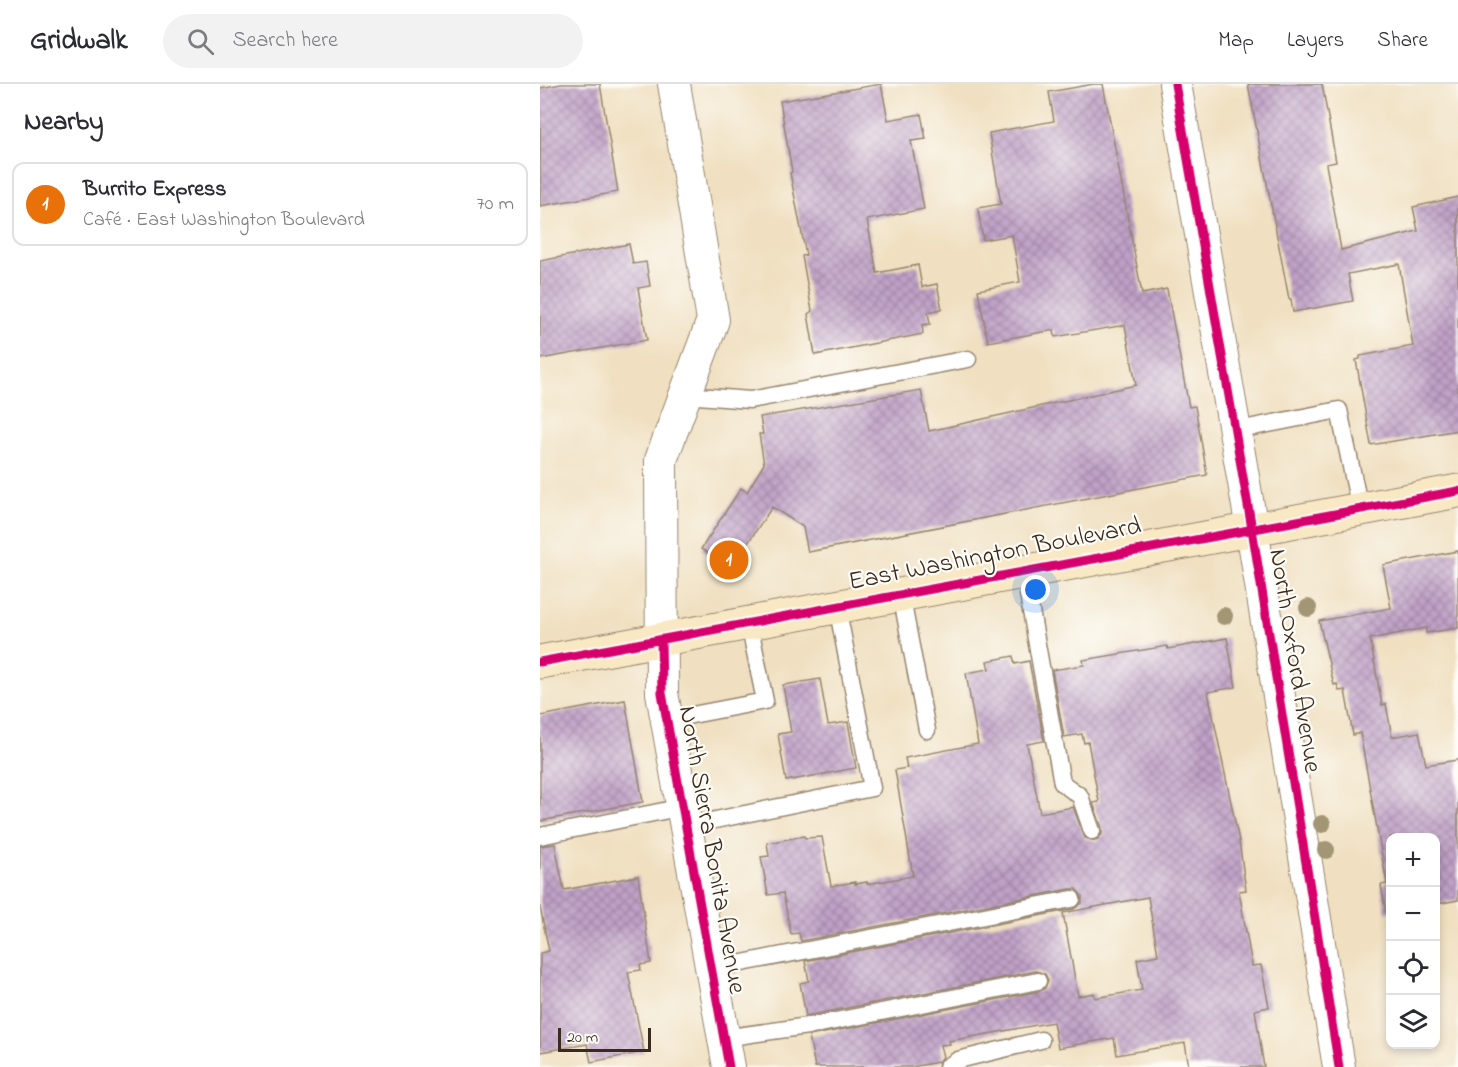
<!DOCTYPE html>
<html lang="en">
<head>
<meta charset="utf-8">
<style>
  body { margin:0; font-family:"Indie Flower",sans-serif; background:#f2f2f3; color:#2b2b33 }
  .controls { position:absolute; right:18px; bottom:18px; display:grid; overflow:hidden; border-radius:12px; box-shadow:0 3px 9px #0003 }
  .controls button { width:54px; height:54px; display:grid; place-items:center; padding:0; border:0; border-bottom:2px solid #e1e1e2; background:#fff; color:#2b2b33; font:30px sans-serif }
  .scale { position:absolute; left:18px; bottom:15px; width:93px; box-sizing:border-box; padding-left:6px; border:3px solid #3b2a1e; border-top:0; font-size:16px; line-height:21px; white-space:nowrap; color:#3b2a1e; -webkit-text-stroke:4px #fdfcf7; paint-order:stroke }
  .you { position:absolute; left:496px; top:506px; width:21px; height:21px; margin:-15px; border:4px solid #fff; border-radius:50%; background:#1a73e8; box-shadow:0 0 0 9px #1a73e833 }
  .badge { display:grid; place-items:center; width:39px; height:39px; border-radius:50%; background:#b45309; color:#fff; font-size:20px; font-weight:700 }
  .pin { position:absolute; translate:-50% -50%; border:3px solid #fff; box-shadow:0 2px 6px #0006 }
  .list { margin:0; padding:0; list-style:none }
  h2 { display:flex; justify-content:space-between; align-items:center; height:78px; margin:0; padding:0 24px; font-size:26px }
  h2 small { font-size:20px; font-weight:400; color:#7c7c81 }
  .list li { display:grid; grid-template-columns:39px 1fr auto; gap:18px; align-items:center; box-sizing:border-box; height:84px; margin:0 12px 12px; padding:0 12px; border:2px solid #e1e1e2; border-radius:12px }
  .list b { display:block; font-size:22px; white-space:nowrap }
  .list p { margin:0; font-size:20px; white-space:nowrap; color:#7c7c81 }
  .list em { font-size:20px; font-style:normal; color:#7c7c81 }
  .icon { flex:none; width:33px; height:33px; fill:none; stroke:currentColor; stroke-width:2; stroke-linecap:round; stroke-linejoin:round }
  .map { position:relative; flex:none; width:918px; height:983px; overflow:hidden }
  header { display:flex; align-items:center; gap:36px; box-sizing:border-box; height:84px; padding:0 30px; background:#fff; border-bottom:2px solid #e1e1e2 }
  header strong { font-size:28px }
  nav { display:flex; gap:33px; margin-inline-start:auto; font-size:21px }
  .search { width:420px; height:54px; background:#f2f2f3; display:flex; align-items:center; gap:15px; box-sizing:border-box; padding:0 21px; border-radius:33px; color:#7c7c81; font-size:22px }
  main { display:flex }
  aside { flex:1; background:#fff }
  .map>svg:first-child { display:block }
  .building { fill:url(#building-cross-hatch); fill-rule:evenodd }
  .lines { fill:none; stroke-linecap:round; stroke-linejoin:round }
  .service-casing { stroke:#968570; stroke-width:19 }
  .minor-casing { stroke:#968570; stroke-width:34 }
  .secondary-casing { stroke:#968570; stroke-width:35 }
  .service { stroke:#fff; stroke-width:16 }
  .minor { stroke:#fff; stroke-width:32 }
  .secondary { stroke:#f8e8c3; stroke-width:33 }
  .cycleway-casing { stroke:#fdfcf7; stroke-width:13 }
  .cycleway { stroke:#d6006c; stroke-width:9 }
  .tree { fill:#a29675 }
  .labels { text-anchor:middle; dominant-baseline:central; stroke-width:4.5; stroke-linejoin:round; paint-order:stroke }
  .street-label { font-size:26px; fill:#3b2a1e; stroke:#fdfcf7 }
</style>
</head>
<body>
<header>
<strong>Gridwalk</strong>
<div class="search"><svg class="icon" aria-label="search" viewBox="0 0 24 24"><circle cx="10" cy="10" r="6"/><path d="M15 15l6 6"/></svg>Search here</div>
<nav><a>Map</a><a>Layers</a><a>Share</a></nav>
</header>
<main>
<aside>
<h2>Nearby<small></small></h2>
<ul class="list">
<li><span class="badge" style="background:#e8710a">1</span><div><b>Burrito Express</b><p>Café · East Washington Boulevard</p></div><em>70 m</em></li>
</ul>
</aside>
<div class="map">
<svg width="918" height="983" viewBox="0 0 918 983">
  <defs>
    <pattern id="building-cross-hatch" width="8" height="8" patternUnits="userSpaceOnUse" patternTransform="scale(1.5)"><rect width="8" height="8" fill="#c0a1c7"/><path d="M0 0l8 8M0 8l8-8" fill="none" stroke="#9d83a1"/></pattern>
  </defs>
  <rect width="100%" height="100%" fill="#fdfcf7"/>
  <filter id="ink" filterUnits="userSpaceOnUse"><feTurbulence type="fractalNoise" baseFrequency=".0167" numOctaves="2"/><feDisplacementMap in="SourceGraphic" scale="12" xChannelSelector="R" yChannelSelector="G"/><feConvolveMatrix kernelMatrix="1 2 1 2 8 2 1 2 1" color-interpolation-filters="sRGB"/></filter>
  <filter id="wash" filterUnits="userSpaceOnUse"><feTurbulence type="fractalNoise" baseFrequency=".008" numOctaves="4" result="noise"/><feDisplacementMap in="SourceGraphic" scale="24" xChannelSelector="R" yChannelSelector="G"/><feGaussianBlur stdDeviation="1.35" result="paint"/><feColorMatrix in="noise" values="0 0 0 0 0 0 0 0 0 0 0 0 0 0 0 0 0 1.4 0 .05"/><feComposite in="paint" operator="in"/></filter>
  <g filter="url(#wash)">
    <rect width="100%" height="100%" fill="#f0e0c1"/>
    <g id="blocks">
      <path class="building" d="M21,0H60L78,108L0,122V4Z
        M341,0L348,36L381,30L386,55L371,57L384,125L327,136L337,189L378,181L382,203L397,200L402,225L388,228L390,240L382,241L383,250L275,271L268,230L272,227L262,172L266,171L250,89L252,88L240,17Z
        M554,0H563L602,210L627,205L649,323L655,322L667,391L268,468L263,443L232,423L191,484L161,465L201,404L207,408L224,380L219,350H223L220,333L381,306L389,347L596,301L585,241L515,253L514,246L448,258L438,206L480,198L472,151L443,156L438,124L461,120L449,49L514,37L509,8Z
        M708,0H782L796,78L786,80L801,166L878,147L873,123L918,113V346L831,361L816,276L820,275V272L873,262L859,180L808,190L813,217L753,228L751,215H749Z
        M89,160L93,180L106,178L110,202L98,204L107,256L0,275V177Z
        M918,467V544L886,549V544L830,555L842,621L846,620L852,653L879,648L886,681L918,676V816L896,820V753H850V828L846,829L841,801L847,800L820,649L813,651L805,606L799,607L797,600L794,601L779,537L851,524L843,481Z
        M687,554L696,603L668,608L699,757L706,806L699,807L712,882L721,881L729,923L715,926L724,983H649L645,959L577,971L574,954L518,964L513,938L409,957L410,960L400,961L403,973L398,978L371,983H275L269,952L500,907L505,904L508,896L505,890L496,887L266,932L260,899L269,897L265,877L534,825L542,819V812L536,805H530L261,857L259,849L251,850L243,809L228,811L221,773L229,772L227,759L264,752L265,754L282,753L291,802L315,798V800L327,798V800L373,792L355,686L367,684L365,674L438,660L426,589L449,585L447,577L473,572L475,580L489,577L504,657L487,660L500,729L533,723L545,754L556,757L562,750V744L553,719L559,718L548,658L544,659L542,650L524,653L512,586L544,581L543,576L627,562L628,565ZM608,813L618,871L597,875L602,906L555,914L554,909L538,912L523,829Z
        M280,595L288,641L308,638L316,684L246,697L238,650L251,648L243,601Z
        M85,616L103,718L0,737V632Z
        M15,760L24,806L98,792L111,879L100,881L101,886L88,888L104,968L51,978L47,960L0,968V869L9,867L0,823V762Z"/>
    </g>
  </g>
  <g filter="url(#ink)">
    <use href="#blocks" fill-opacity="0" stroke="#968570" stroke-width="1.5"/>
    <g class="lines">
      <defs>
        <path id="service" d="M145,311L210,316L428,275
          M693,347L799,326L820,425
          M484,488L522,699L540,712L552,747
          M361,510L387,646
          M126,636L225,617L209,539
          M146,742L332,704L297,522
          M0,752L143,723
          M171,885L532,815
          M183,954L275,941L498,897
          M407,983L418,976L501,956"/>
        <path id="minor" d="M134,0L173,236L121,376L122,609L189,983
          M635,0L712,445L799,983"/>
        <path id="secondary" d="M0,578L918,407"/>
      </defs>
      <use href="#service" class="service-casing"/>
      <use href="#minor" class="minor-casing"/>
      <use href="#secondary" class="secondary-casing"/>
      <use href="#service" class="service"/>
      <use href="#minor" class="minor"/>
      <use href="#secondary" class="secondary"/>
      <defs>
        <path id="cycleway" d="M635,0L712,445L799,983
          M121,555L122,609L189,983
          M0,578L918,407"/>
      </defs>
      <use href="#cycleway" class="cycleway-casing"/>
      <use href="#cycleway" class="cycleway"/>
    </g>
    <g class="tree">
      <circle cx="768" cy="524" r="9"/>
      <circle cx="684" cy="532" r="9"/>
      <circle cx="782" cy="740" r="9"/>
      <circle cx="786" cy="766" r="9"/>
    </g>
  </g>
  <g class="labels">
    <g class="street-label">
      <text transform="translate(455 471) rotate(-11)">East Washington Boulevard</text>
      <text transform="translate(754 577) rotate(81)">North Oxford Avenue</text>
      <text transform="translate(171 766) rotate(80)">North Sierra Bonita Avenue</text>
    </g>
  </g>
</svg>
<div class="controls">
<button>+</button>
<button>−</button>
<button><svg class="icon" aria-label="locate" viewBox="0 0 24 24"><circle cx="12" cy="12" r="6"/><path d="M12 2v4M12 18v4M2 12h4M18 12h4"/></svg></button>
<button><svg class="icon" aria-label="layers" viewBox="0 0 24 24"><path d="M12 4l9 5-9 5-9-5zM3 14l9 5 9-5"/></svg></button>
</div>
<div class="scale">20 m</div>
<div class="you"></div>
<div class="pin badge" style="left:189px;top:476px;background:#e8710a">1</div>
</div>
</main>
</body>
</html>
